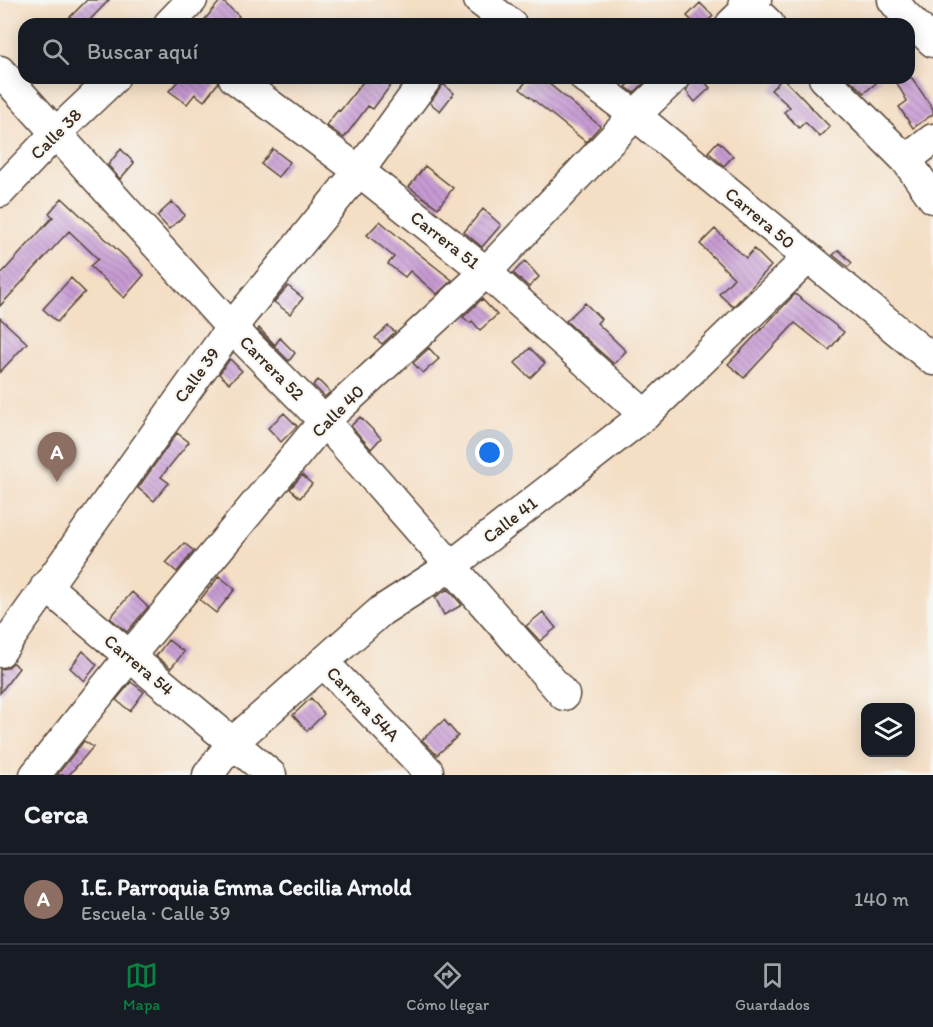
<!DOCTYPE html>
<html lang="es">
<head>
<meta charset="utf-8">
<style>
  body { margin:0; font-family:Itim,sans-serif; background:#242831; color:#f1f3f6 }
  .controls { position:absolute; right:18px; bottom:18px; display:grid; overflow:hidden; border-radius:12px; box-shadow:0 3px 15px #0003 }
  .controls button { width:54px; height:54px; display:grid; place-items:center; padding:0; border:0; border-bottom:2px solid #363941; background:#171b24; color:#f1f3f6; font:30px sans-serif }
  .you { position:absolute; left:490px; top:453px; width:21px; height:21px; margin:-15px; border:4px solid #fff; border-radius:50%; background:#1a73e8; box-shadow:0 0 0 9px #1a73e833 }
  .badge { display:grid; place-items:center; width:39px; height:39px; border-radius:50%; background:#0b8043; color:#fff; font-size:20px; font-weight:700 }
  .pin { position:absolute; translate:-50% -50px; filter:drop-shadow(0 2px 3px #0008) }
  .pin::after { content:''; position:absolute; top:32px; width:21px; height:18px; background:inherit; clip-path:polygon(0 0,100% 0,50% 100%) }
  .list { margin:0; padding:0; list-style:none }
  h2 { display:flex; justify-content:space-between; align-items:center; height:78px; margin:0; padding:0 24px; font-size:26px }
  h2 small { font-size:20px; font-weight:400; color:#9ea1a6 }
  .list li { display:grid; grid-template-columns:39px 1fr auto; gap:18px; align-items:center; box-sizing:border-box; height:90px; padding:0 24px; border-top:2px solid #363941 }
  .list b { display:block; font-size:22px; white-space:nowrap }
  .list p { margin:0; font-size:20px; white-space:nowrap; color:#9ea1a6 }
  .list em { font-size:20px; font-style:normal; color:#9ea1a6 }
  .icon { flex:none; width:33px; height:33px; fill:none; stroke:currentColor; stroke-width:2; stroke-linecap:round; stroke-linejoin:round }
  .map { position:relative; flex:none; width:933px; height:775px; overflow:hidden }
  .search { position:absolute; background:#171b24; box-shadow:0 3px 15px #0003; left:18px; right:18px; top:18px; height:66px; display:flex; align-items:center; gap:15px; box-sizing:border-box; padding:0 21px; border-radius:18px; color:#9ea1a6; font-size:22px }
  .sheet { height:168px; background:#171b24 }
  nav { display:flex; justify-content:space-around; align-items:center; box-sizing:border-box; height:84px; border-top:2px solid #363941; background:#171b24; font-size:16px; color:#9ea1a6 }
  nav a { display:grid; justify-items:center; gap:3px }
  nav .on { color:#0b8043 }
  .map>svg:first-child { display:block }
  .building { fill:url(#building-back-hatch) }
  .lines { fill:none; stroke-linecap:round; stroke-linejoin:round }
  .minor-casing { stroke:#574537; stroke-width:33 }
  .minor { stroke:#fff; stroke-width:30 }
  .labels { text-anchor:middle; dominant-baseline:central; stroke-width:4.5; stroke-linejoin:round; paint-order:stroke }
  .street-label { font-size:18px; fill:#3b2a1e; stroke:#f6f6f2 }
</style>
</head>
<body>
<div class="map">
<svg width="933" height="775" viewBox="0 0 933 775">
  <defs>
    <pattern id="building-back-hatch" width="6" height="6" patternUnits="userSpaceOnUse" patternTransform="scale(1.5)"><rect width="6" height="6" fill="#c79bd4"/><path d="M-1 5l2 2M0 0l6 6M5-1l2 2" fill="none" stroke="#a37fab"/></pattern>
  </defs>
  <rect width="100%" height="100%" fill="#f6f6f2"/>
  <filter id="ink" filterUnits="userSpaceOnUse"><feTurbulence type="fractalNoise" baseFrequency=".0167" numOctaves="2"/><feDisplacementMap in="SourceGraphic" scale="12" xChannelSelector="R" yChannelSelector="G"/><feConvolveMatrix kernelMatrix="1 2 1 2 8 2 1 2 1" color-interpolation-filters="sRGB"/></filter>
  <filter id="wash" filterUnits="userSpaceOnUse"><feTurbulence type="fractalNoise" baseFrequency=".008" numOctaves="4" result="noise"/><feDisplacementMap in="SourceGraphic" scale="24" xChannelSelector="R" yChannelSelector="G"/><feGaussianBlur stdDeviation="1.35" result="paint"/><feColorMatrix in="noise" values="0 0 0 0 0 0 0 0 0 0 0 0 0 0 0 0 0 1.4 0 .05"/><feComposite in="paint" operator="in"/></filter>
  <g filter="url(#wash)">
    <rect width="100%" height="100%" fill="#f4dec4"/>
    <g id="blocks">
      <path class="building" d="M87,0H109L86,24H63Z
        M221,0L239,16L232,24H201Z
        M700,3L713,16L705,24H695L687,16Z
        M174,78H217L218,83L204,101L195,94L187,104L169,91L178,81Z
        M366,78H396L373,109L368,106L344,138L326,125L338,110L340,111Z
        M529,78H542L600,126L586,142L520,89Z
        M635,78H640L645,82L634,93L626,87Z
        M693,78H702L710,88L695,102L686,91Z
        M783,78L830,127L820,137L805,122L799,128L784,112L790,107L771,90Z
        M848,78H882L864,93Z
        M894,78H912L933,109V114L913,128L899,107L907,101Z
        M443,84L454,93L440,111L430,103Z
        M718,141L733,156L724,166L708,152Z
        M121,149L134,163L120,179L108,165Z
        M273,149L290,162L278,177L261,164Z
        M425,166L453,188L438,208L409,187Z
        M62,198L144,275L124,298L90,266L98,259L69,231L0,306V275L53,217L49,213Z
        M172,202L185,215L169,229L157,216Z
        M483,209L501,225L482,247L464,232Z
        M380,221L409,246L452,280L437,294L410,271L405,277L388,264L394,257L367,235Z
        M715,229L746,258L754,249L771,266L733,307L719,294L734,278L700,244Z
        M839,250L852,263L848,267L833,255Z
        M525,261L539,277L529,287L513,273Z
        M71,278L85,292L57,322L43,309Z
        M288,286L303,298L290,314L274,302Z
        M795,294L844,332L829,350L795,323L744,378L728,364Z
        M482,299L497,315L480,330L472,321L470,323L463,317Z
        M585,303L601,319L597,323L626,351L614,364L566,321Z
        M0,318L27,343L0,372Z
        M388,326L395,332L382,344L375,338Z
        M259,328L275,345L280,338L295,353L289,361L258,330Z
        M429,348L439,359L423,373L413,363Z
        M530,348L545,363L530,378L515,363Z
        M230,359L242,371L229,383L219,374Z
        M318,380L330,392L325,397L313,385Z
        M284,413L297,426L281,442L268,428Z
        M360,417L381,438L371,449L351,426Z
        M177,433L189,442L161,477L169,483L154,501L138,488Z
        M302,475L312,484L300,498L290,489Z
        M184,543L194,551L177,572L166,563Z
        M219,576L235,589L216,613L200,600Z
        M448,589L462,605L444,615L435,597Z
        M132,592L148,607L127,632L110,618Z
        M543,612L556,628L540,641L526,626Z
        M168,640L184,652L171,668L156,656Z
        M83,651L97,665L84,681L70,668Z
        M13,663L19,668L0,693V669L7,668Z
        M131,682L144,692L130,711L116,700Z
        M311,698L324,714L307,731L293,715Z
        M444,720L458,736L437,755L422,740Z
        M84,741L93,747L69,775H57Z"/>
    </g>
  </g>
  <g filter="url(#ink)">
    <use href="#blocks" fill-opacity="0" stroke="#574537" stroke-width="1.5"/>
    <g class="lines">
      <defs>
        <path id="minor" d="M479,0L511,24
          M744,0L769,24
          M893,0L904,14L933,42
          M169,24L192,0
          M731,24L756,0
          M0,71L227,323L324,421L564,695
          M234,78L359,171L486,272L645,415
          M585,78L635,115L933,360
          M824,78L906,160L933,198
          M906,160L933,139
          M0,192L56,133L114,78
          M46,586L271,775
          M0,652L231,328L359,171L427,78
          M323,662L428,771
          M35,775L129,657L324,421L486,272L635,115L674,78
          M208,775L232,743L381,611L451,566L645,415L808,258"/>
      </defs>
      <use href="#minor" class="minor-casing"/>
      <use href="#minor" class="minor"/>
    </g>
  </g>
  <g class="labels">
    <g class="street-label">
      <text transform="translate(56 134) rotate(-45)">Calle 38</text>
      <text transform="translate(760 218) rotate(40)">Carrera 50</text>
      <text transform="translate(445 240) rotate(38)">Carrera 51</text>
      <text transform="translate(272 368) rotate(45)">Carrera 52</text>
      <text transform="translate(197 375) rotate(-54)">Calle 39</text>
      <text transform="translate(338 411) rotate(-45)">Calle 40</text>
      <text transform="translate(510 520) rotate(-38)">Calle 41</text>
      <text transform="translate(139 665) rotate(40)">Carrera 54</text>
      <text transform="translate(363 704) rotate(46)">Carrera 54A</text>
    </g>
  </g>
</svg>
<div class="controls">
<button><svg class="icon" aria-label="layers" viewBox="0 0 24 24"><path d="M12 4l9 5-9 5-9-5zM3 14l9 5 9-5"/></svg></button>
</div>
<div class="you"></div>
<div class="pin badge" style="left:57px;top:482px;background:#8d6e63">A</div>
<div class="search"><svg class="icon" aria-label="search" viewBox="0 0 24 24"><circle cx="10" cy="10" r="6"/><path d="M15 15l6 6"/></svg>Buscar aquí</div>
</div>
<section class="sheet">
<h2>Cerca<small></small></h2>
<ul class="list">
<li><span class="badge" style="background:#8d6e63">A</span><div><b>I.E. Parroquia Emma Cecilia Arnold</b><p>Escuela · Calle 39</p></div><em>140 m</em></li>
</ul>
</section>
<nav>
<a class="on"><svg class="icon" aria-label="map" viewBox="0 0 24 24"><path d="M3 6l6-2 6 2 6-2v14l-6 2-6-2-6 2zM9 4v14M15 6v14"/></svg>Mapa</a>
<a><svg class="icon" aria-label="directions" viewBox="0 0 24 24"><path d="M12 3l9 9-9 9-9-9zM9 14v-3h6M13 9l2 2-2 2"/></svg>Cómo llegar</a>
<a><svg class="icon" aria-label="saved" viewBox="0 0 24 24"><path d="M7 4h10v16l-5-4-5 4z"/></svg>Guardados</a>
</nav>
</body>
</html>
